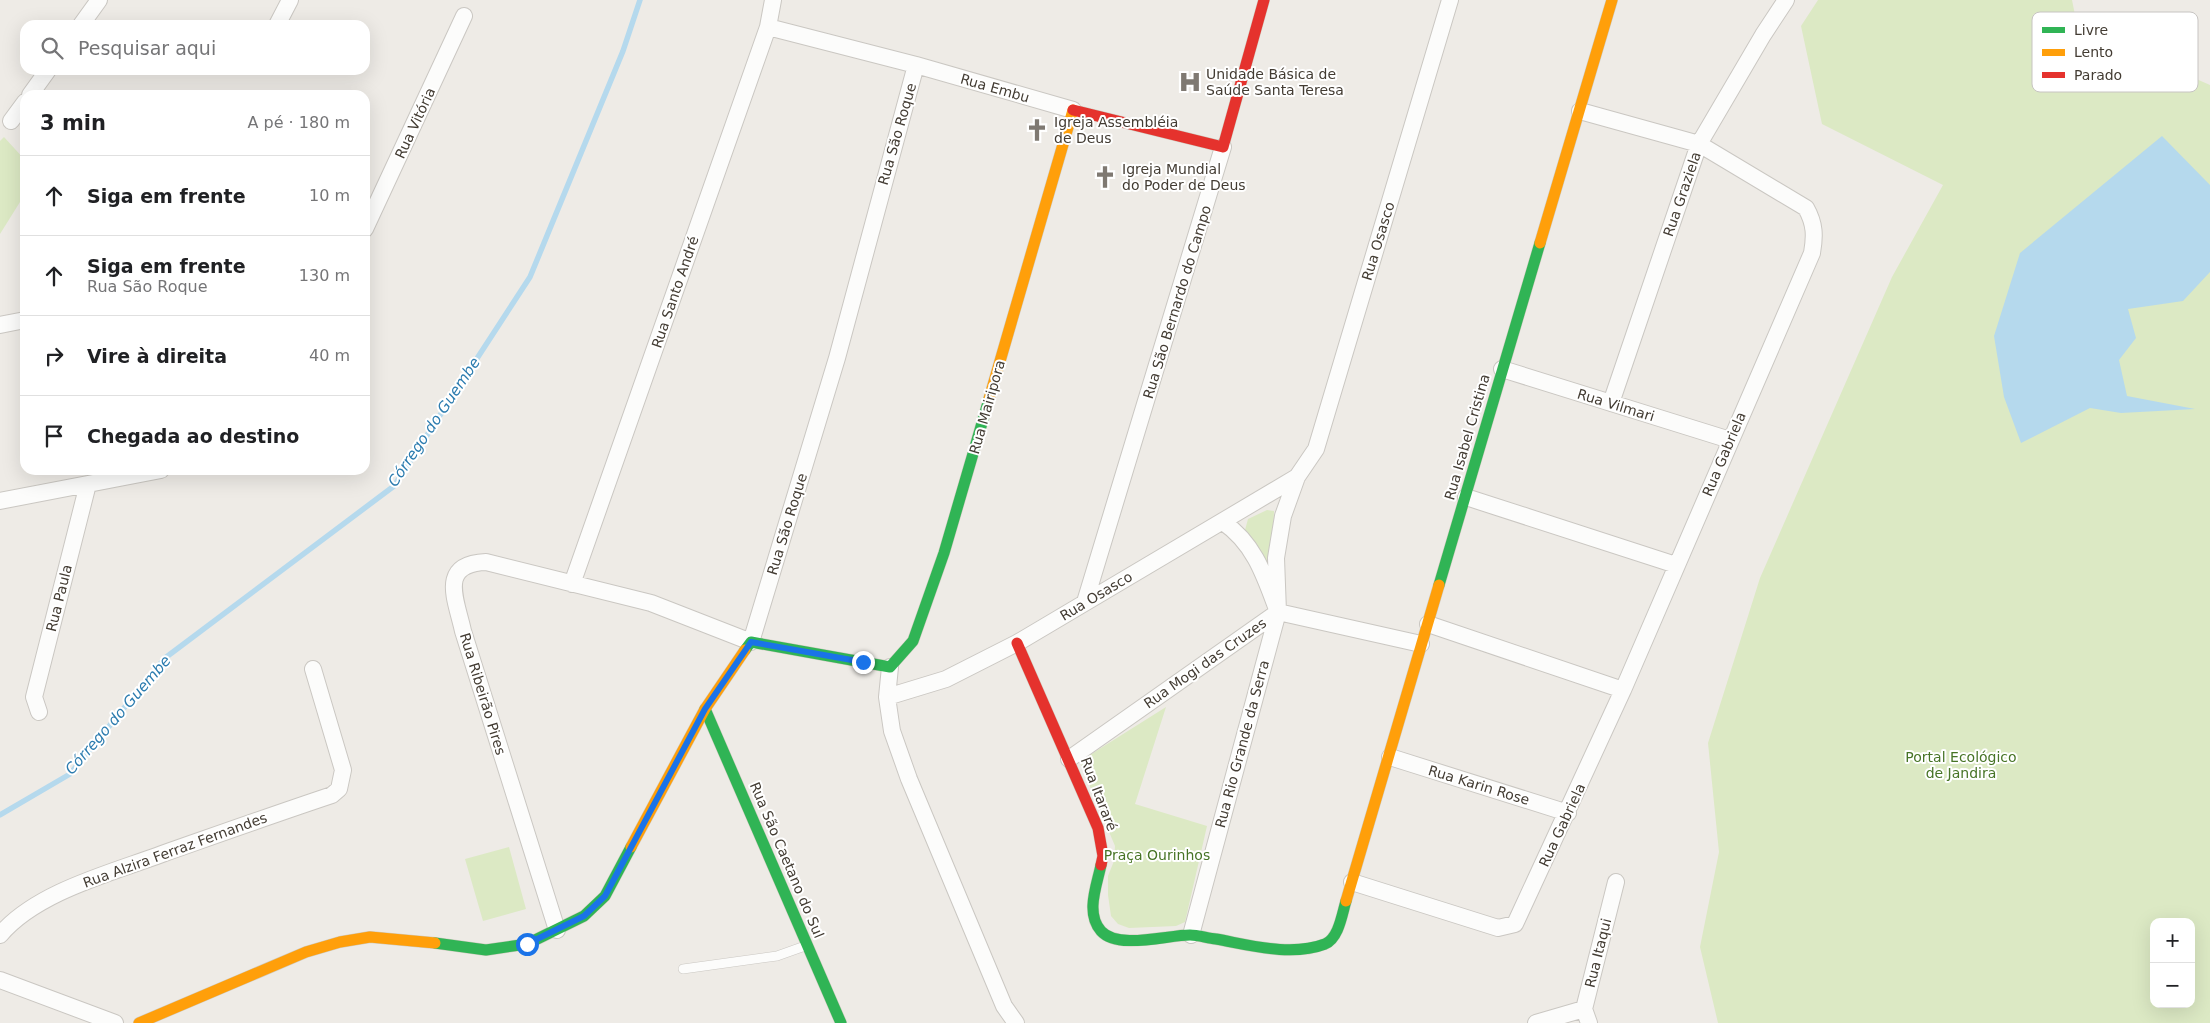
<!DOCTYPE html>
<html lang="pt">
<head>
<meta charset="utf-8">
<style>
  body { margin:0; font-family:"DejaVu Sans",sans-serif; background:#f6f6f6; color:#202124 }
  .controls { position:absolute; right:15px; bottom:15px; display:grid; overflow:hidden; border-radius:10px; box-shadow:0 5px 20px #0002 }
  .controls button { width:45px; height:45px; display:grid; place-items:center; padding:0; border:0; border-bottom:1px solid #e0e0e0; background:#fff; color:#202124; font:25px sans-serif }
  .stop { position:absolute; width:15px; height:15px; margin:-11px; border:4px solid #1a73e8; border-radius:50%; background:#fff }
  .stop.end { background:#1a73e8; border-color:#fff; box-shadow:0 1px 5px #0008 }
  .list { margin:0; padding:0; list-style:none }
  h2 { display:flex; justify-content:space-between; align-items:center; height:65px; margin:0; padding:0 20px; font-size:21px }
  h2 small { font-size:16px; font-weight:400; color:#757577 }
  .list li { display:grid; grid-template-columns:32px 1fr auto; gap:15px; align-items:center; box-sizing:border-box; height:80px; padding:0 20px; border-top:1px solid #e0e0e0 }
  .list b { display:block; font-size:19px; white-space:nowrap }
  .list p { margin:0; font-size:16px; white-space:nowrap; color:#757577 }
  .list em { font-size:16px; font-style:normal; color:#757577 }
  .icon { flex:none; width:28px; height:28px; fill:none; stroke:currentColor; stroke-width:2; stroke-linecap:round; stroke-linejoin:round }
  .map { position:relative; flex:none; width:2210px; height:1023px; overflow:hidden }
  .search { position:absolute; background:#fff; box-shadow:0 5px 20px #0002; left:20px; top:20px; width:350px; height:55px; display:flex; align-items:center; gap:12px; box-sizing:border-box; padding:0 18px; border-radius:15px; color:#757577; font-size:19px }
  .panel { position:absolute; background:#fff; box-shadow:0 5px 20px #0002; left:20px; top:90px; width:350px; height:385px; border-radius:15px }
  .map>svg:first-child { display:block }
  .green { fill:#dce9c4; fill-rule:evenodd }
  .water { fill:#b5d9ed }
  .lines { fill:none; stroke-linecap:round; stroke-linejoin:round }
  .stream { stroke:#b5d9ed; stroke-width:5.5 }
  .lane-casing { stroke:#cac7c2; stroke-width:10 }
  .street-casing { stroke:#cac7c2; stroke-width:18 }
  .fast-casing { stroke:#cfcabe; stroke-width:12 }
  .slow-casing { stroke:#cfcabe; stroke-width:12 }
  .jam-casing { stroke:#cfcabe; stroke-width:12 }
  .lane { stroke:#fcfcfb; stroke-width:9 }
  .street { stroke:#fcfcfb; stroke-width:16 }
  .fast { stroke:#30b455; stroke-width:11 }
  .slow { stroke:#ff9f0a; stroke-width:11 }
  .jam { stroke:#e5322d; stroke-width:11 }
  .route { stroke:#1a73e8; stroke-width:6 }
  .labels { text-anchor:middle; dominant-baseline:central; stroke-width:4; stroke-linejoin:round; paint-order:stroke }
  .poi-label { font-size:14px; fill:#433c33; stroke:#fff; text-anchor:start }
  .street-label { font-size:14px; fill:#433c33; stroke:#fff }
  .park-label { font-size:14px; fill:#477426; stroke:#fff }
  .water-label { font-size:15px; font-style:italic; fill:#2c7caf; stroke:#fff }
  .key { fill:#fff; stroke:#c7c4c2; stroke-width:1 }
  .key-label { font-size:14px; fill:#433c33 }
</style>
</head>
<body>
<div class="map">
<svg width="2210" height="1023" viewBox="0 0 2210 1023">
  <rect width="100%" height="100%" fill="#eeebe6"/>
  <path class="green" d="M1818,0H2072L2075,15L2099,46L2153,60L2210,85V1023H1718L1700,947L1719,852L1708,743L1760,578L1892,277L1943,185L1822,124L1801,26ZM2154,922H2191V1004H2154Z
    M4,137L25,160V194L0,234V141Z
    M1267,510L1274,511L1272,563H1266L1245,530L1248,519Z
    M1166,707L1135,804L1207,826L1185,922L1176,926L1129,928L1118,924L1111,916L1108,895V876L1114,861L1115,846L1081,765L1085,758Z
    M509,847L526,909L483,921L465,859Z"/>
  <path class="water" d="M2162,136L2210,185V272L2183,301L2128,309L2136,338L2119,360L2127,396L2195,409L2121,413L2090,408L2021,443L2004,397L1994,336L2020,253Z"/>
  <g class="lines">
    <path class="stream" d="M0,815L70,774L165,658L394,486L530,277L623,51L640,0"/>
    <defs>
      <path id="lane" d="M683,969L777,956L805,946"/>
      <path id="street" d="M81,25L99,0
        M277,25L290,0
        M768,27L916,65L1073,110
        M30,95L48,70
        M11,121L25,102
        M365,229L464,16
        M0,325L25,320
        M1502,369L1730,440
        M1611,403L1699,144L1763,35L1786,0
        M1466,497L1676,565
        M0,501L161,470
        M572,584L768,27L773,0
        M1085,602L1223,147
        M1278,612L1421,644
        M1428,624L1623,690
        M890,667L887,697L892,731L909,779L1004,1006L1016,1023
        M887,697L946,679L1017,643L1297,477L1316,449L1450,0
        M39,712L34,697L88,484
        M1390,757L1568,813
        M1069,759L1278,612C1265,577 1255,544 1223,522
        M1352,882L1498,928L1515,924L1623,690L1812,253C1815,236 1815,224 1806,208L1699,144L1580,111
        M557,930L463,631C456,599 438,564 486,562L651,603L751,642L837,358L916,65
        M0,935C36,892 111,873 162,854C219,834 275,814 332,795L339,789L343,770L313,669
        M1191,935L1278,612L1276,558L1283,516L1297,477
        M0,980L115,1023
        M1536,1023L1584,1009
        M1589,1023L1584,1009L1616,882"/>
      <path id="fast" d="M1439,585L1540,243
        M745,650L751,642L890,667L913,641L944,553L989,399
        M705,709L841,1023
        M1101,865C1097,885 1085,913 1101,931C1118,950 1167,935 1190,935C1198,935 1207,938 1216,939C1250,945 1291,957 1325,944C1339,938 1342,914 1346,901
        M435,943L486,950L527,944L584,916L605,896L631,847"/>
      <path id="slow" d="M1540,243L1612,0
        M989,399L1073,110
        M631,847L705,709L745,650
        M1346,901L1439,585
        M139,1023L306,952L340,942L370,937L435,943"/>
      <path id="jam" d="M1073,110L1223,147L1264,0
        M1017,643L1098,828L1103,856L1101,865"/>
    </defs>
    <use href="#lane" class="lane-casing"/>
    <use href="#street" class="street-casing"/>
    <use href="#fast" class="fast-casing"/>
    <use href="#slow" class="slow-casing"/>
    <use href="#jam" class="jam-casing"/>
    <use href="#lane" class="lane"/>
    <use href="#street" class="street"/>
    <use href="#fast" class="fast"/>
    <use href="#slow" class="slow"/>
    <use href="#jam" class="jam"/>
  </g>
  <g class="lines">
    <path class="route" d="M527,944L584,916L605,896L705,709L751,642L863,662"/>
  </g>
  <defs>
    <symbol id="hospital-bare" viewBox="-9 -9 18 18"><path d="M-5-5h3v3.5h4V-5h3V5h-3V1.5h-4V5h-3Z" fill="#7f7972" stroke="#fff" stroke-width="2.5" paint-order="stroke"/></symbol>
    <symbol id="church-bare" viewBox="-9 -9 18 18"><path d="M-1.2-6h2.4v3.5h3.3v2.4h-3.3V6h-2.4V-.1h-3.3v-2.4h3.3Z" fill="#7f7972" stroke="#fff" stroke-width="2.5" paint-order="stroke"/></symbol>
  </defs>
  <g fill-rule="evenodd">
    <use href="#hospital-bare" x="1174" y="66" width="32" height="32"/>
    <use href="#church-bare" x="1021" y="114" width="32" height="32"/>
    <use href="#church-bare" x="1089" y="161" width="32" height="32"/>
  </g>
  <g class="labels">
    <g class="poi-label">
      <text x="1206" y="74">Unidade Básica de<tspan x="1206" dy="16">Saúde Santa Teresa</tspan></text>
      <text x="1054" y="122">Igreja Assembléia<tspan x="1054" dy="16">de Deus</tspan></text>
      <text x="1122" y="169">Igreja Mundial<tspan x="1122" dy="16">do Poder de Deus</tspan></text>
    </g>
    <g class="street-label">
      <text transform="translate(995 88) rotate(16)">Rua Embu</text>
      <text transform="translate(415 123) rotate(-65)">Rua Vitória</text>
      <text transform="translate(897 134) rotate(-74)">Rua São Roque</text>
      <text transform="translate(1682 194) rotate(-71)">Rua Graziela</text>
      <text transform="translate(1378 241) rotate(-73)">Rua Osasco</text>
      <text transform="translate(675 292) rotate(-71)">Rua Santo André</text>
      <text transform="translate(1177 302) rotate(-73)">Rua São Bernardo do Campo</text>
      <text transform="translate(1616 405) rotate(17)">Rua Vilmari</text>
      <text transform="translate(987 407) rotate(-74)">Rua Mairipora</text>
      <text transform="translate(1467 437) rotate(-74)">Rua Isabel Cristina</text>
      <text transform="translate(1724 454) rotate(-67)">Rua Gabriela</text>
      <text transform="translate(787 524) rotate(-73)">Rua São Roque</text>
      <text transform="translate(1096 596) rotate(-31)">Rua Osasco</text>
      <text transform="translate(59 598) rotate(-76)">Rua Paula</text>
      <text transform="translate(1205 663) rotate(-35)">Rua Mogi das Cruzes</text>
      <text transform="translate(483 694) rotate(73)">Rua Ribeirão Pires</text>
      <text transform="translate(1242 744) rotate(-75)">Rua Rio Grande da Serra</text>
      <text transform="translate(1479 785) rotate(17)">Rua Karin Rose</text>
      <text transform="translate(1099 794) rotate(69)">Rua Itararé</text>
      <text transform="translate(1562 825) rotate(-65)">Rua Gabriela</text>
      <text transform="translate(175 850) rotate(-20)">Rua Alzira Ferraz Fernandes</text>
      <text transform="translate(787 860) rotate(67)">Rua São Caetano do Sul</text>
      <text transform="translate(1598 953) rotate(-76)">Rua Itaqui</text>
    </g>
    <g class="park-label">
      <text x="1961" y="757">Portal Ecológico<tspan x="1961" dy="16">de Jandira</tspan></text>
      <text x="1157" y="855">Praça Ourinhos</text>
    </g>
    <g class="water-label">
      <text transform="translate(434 422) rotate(-56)">Córrego do Guembe</text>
      <text transform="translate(118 715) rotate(-49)">Córrego do Guembe</text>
    </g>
  </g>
  <rect x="2032" y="12" width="166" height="80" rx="8" class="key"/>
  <rect x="2042" y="27" width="23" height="6" fill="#30b455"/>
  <rect x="2042" y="49" width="23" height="7" fill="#ff9f0a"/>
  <rect x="2042" y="72" width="23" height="6" fill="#e5322d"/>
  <g class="key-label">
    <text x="2074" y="35">Livre</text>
    <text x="2074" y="57">Lento</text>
    <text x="2074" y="80">Parado</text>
  </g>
</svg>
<div class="controls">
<button>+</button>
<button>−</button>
</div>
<div class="stop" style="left:527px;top:944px"></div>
<div class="stop end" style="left:863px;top:662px"></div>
<div class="search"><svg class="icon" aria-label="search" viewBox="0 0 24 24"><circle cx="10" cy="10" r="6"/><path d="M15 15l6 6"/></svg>Pesquisar aqui</div>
<section class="panel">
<h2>3 min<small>A pé · 180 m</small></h2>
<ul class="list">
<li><svg class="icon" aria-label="ahead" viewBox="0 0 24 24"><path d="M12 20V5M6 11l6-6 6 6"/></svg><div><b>Siga em frente</b></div><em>10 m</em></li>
<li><svg class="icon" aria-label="ahead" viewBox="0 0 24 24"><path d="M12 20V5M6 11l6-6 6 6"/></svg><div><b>Siga em frente</b><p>Rua São Roque</p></div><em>130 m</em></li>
<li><svg class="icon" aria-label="right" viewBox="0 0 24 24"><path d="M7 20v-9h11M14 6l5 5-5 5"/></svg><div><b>Vire à direita</b></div><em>40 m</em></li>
<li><svg class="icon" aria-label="arrive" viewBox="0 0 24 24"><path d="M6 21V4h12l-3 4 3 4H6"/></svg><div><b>Chegada ao destino</b></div></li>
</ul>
</section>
</div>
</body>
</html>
